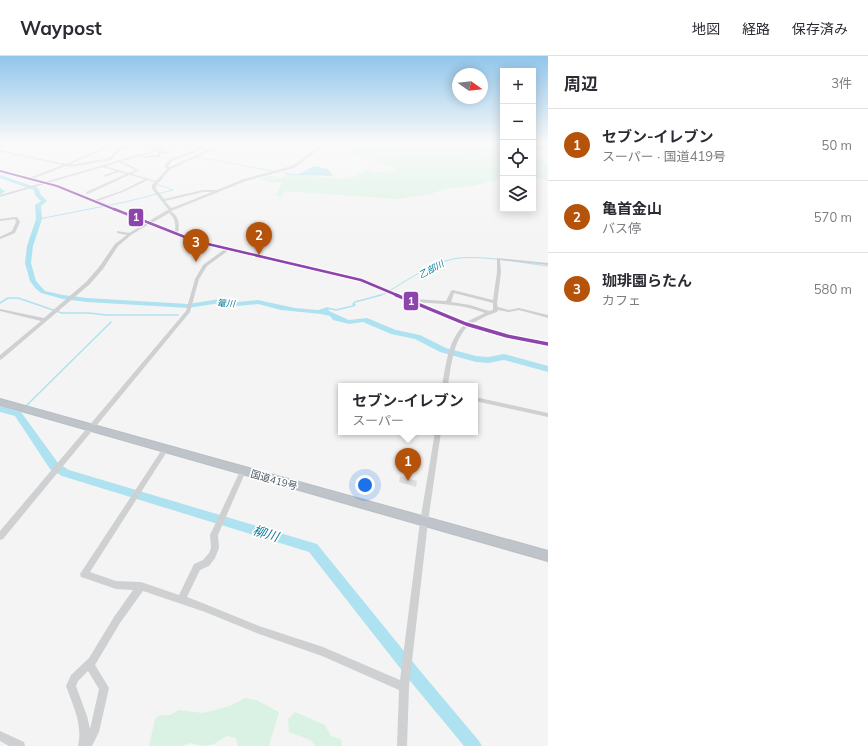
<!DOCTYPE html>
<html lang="ja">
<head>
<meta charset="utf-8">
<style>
  body { margin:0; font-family:Mulish,"Noto Sans JP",sans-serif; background:#f7f7f7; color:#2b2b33 }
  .controls { position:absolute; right:12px; top:12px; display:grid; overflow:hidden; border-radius:0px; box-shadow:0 2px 10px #0003 }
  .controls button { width:36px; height:36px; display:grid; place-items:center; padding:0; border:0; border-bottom:1px solid #e1e1e2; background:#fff; color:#2b2b33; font:20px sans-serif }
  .compass { position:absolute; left:452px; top:12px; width:36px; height:36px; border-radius:50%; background:#fff; box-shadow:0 2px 10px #0003; rotate:104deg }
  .you { position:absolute; left:365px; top:429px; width:14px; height:14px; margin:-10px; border:3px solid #fff; border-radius:50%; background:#1a73e8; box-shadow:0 0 0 6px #1a73e833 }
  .badge { display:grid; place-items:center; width:26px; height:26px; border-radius:50%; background:#b45309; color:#fff; font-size:13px; font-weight:700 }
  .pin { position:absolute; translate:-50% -33px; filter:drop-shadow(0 1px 2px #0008) }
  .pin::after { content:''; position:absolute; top:21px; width:14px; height:12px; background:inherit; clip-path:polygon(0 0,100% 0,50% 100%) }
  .popup { position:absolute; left:338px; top:327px; width:140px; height:52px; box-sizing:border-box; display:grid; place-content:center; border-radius:0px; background:#fff; filter:drop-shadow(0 1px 3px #0005); font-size:13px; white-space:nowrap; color:#7c7c81 }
  .popup b { font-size:15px; color:#2b2b33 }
  .popup::after { content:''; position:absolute; left:50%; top:100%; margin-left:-8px; border:8px solid transparent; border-top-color:#fff }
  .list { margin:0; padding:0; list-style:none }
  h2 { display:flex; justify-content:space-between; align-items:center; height:52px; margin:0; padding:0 16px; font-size:17px }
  h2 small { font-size:13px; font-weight:400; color:#7c7c81 }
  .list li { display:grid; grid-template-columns:26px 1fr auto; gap:12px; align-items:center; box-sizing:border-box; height:72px; padding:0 16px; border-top:1px solid #e1e1e2 }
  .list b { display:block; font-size:15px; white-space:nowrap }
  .list p { margin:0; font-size:13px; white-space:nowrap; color:#7c7c81 }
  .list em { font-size:13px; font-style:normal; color:#7c7c81 }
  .icon { flex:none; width:22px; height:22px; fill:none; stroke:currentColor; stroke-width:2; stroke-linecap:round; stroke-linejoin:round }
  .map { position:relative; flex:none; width:548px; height:690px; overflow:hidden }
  header { display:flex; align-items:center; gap:24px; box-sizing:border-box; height:56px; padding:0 20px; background:#fff; border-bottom:1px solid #e1e1e2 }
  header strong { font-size:19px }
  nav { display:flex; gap:22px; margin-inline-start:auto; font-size:14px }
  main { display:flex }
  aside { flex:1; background:#fff }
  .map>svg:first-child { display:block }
  .education { fill:#e6e5e6 }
  .green { fill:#d9f2e3 }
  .water { fill:#aee2f0 }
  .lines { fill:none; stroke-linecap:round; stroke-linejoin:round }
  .stream-far1 { stroke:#aee2f0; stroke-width:1 }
  .stream { stroke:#aee2f0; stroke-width:1.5 }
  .river { fill:#aee2f0; fill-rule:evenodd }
  .building { fill:#ddddde }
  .highway-casing { stroke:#b9bec3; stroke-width:2 }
  .minor { fill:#ced0d2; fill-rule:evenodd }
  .major { fill:#caced1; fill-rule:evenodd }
  .highway { fill:#bec4c9; fill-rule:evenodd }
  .bus-1-far2-casing { stroke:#fff; stroke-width:3.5 }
  .bus-1-far1-casing { stroke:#fff; stroke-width:4.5 }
  .bus-1-casing { stroke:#fff; stroke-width:6 }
  .bus-1-far2 { stroke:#8e44ad; stroke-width:2 }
  .bus-1-far1 { stroke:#8e44ad; stroke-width:2.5 }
  .bus-1 { stroke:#8e44ad; stroke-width:3.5 }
  .labels { text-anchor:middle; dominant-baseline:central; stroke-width:3.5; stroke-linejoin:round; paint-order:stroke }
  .far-water-label { font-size:9px; font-style:italic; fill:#0c7c9b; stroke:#fff }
  .street-label { font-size:10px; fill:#4a5661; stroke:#fff }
  .near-water-label { font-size:13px; font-style:italic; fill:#0c7c9b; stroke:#fff }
  .line-badge { stroke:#fff; stroke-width:1.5 }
  .badge-label { font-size:11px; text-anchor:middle; font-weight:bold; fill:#fff }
</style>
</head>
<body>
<header>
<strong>Waypost</strong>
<nav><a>地図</a><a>経路</a><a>保存済み</a></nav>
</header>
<main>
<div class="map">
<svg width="548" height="690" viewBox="0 0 548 690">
  <rect width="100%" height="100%" fill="#f4f4f4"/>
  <path class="education" d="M449,87H503V102L445,95Z"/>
  <path class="green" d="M482,87H503V122L472,130L444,133L431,138L398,143L285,135L282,141L276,140L282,126H270L260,123L271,120L278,121L273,123L274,124L288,118L343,123L355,121L366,113L375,116L395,115V112L344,96L373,88L404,92L426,91L477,99L475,98Z
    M533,102L544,104L548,111V124L533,122Z
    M245,642L256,644L279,656L269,690H238L236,682L227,680L214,688L205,690L190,687L182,690H149L155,663L160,659H170L179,654L203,657L230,650Z
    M295,656L325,669L331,680L341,683L342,690H316L310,684L289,676L288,663Z"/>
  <path class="water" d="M314,110L328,113L333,120L297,119Z"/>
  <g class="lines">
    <path class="stream-far1" d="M392,87L398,89L403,87
      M0,89L6,87
      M196,101L273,115
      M285,117L299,119
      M39,163L125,146L173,134L156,128L163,122
      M377,240L384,238C405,226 429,208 453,203C476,198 523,207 548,210"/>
    <path class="stream" d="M0,247L8,242H18L62,257H89L106,259H178
      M321,254L327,252L336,254L353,250L355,249L353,248L355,246L381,239
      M26,350L111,266"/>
    <path class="river" d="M0,119L38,132L41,139L47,145L41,150L42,163L33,190L31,207L36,225L45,235L63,239L87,242L188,248L220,243L237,246L258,244L295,252L318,254L328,252L329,255L349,264L367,262L396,274L420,279L446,292L476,300L488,301L504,298L548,310V316L504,304L488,307L476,306L440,296L415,283L391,278L363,266L349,268L333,264L330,260L321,258L281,254L258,248L237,250L220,247L188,252L87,246L63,243L41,237L35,232L30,225L25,207L27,190L36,163L35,149L41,145L35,139L34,134L0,122Z
      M0,132L5,135L0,139Z
      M0,350L21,356L58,407L69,414L317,488L421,616L479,685L482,690H464L411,626L309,496L62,420L50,413L15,360L0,356Z"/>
  </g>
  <path class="building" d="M400,420L417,425L416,431L399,426Z"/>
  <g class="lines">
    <defs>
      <path id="highway" d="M0,343L548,495V505L0,349Z"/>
    </defs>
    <use href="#highway" class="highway-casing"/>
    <path class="minor" d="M6,87H10L0,91V89Z
      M113,87H116L69,109L109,102L119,92L129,89L120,87H137L168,91L167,92L133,89L121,94L111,104L71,111L66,110L32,123L58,129L95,144L121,135L145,123L129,119L88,138H86V136L126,118L119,116L104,121V119L116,115L102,111V109L129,117L135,114L117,105L119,104L139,114L132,118L156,125L167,113L164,110L170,103L201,92L180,89L179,87L201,90L209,94L224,87H227L171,113L156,129V133L164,143L203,134H217L244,123L292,110L324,87H327L294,112L246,125L171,155C179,161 180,168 178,177L196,184L363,223L383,231L412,244L414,243L446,245L451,235L453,234L493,244L497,216V202L548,207V209L500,204L501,216L497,248L498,251L509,254L519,252L548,259V262L519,254L509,256L498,254L497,256L486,260L471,268L507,278L548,286V290L507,281L468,270C453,285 451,310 448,330H442C446,309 448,284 464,269C428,256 395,237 360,225L229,194L207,210L199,223L190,256L3,483L0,484V475L186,255L195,223L203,209L225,193L194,186L149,168L131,179L118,190L103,213L90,228L2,303L0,304V299L41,265L0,255V253L44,262L86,226L99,211L115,188L127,179L117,177V175L129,177L146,167L56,131L0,116V114L29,122L63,109L0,96V94L66,108ZM201,94L206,95L169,111L168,110L172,105ZM148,124L155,126L152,129V133L168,153H169L149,165L98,145L123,136ZM203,136H212L172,152L170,151L165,145ZM169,157C175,162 176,168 175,175L152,167ZM454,237L493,247V254L489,255L470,249L451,246ZM416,246C440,248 462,248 485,257L466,266L442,257Z
      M533,90L548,91V93L533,92Z
      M152,91L161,95L172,97L171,98L161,97L160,101L144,102L138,99L139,98L144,100L158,99V95L151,93Z
      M16,161H17L20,166L15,177L0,183V181L12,175L16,166L15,163L0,165V163Z
      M475,341L548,357V361L475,345Z
      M435,376H441L428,466L409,631L407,690H397L399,634L322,600L259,578L205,556L143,535L120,567L95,609L109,632L99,676L92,690H78C83,669 73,650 66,630L71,619L89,602L114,561L133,534L116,533L81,521L80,518L163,392H167L168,394L90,516L116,525L141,526L179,539L194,508L203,504L209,497L211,492L210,479L241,413L243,412L245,413L246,415L218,479L219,492L215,502L209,510L200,514L187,541L205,548L259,570L323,591L400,624L420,466ZM88,615L99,633L90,673L87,660L76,630L78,625Z
      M0,675L24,686L25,690H9L0,685Z"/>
    <path class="major" d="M179,87H185L0,141V139Z"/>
    <use href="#highway" class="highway"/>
    <defs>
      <path id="bus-1-far2" d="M0,115L57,130L116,154"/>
      <path id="bus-1-far1" d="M114,153L195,185L361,224L399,240"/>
      <path id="bus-1" d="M396,239L466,268L507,280L548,288"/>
    </defs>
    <use href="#bus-1-far2" class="bus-1-far2-casing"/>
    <use href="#bus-1-far1" class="bus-1-far1-casing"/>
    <use href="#bus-1" class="bus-1-casing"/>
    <use href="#bus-1-far2" class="bus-1-far2"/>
    <use href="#bus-1-far1" class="bus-1-far1"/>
    <use href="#bus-1" class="bus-1"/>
  </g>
  <linearGradient id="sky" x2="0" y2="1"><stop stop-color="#91c6eb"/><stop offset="0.47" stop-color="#fafafa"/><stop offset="1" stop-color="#fafafa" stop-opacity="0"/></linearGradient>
  <rect width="548" height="184" fill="url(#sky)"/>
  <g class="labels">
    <g class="far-water-label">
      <text transform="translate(431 213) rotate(-28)">乙部川</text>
      <text transform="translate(226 247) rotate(3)">篭川</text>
    </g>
    <g class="street-label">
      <text transform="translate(274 424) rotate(16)">国道419号</text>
    </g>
    <g class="near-water-label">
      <text transform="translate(266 477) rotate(17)">柳川</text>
    </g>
  </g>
  <g class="line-badge">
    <rect x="128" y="152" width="16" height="19" rx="4" fill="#8e44ad"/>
    <rect x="403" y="235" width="16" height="20" rx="4" fill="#8e44ad"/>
  </g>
  <g class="badge-label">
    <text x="136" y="165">1</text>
    <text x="411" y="249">1</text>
  </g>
</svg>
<div class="controls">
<button>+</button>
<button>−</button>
<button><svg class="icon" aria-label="locate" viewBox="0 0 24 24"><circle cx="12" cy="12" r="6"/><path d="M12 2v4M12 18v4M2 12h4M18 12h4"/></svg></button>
<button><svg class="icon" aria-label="layers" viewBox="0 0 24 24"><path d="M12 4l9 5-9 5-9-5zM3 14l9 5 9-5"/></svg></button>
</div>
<svg class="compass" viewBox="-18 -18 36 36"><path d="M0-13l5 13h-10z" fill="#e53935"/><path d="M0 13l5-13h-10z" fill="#7c7c81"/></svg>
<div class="you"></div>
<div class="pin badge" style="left:408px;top:425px">1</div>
<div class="popup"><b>セブン-イレブン</b>スーパー</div>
<div class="pin badge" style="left:259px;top:199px">2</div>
<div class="pin badge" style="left:196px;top:206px">3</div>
</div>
<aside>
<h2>周辺<small>3件</small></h2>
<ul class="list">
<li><span class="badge">1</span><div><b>セブン-イレブン</b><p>スーパー · 国道419号</p></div><em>50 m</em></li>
<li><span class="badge">2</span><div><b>亀首金山</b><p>バス停</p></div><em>570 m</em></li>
<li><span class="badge">3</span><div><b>珈琲園らたん</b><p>カフェ</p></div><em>580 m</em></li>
</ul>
</aside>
</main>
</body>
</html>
